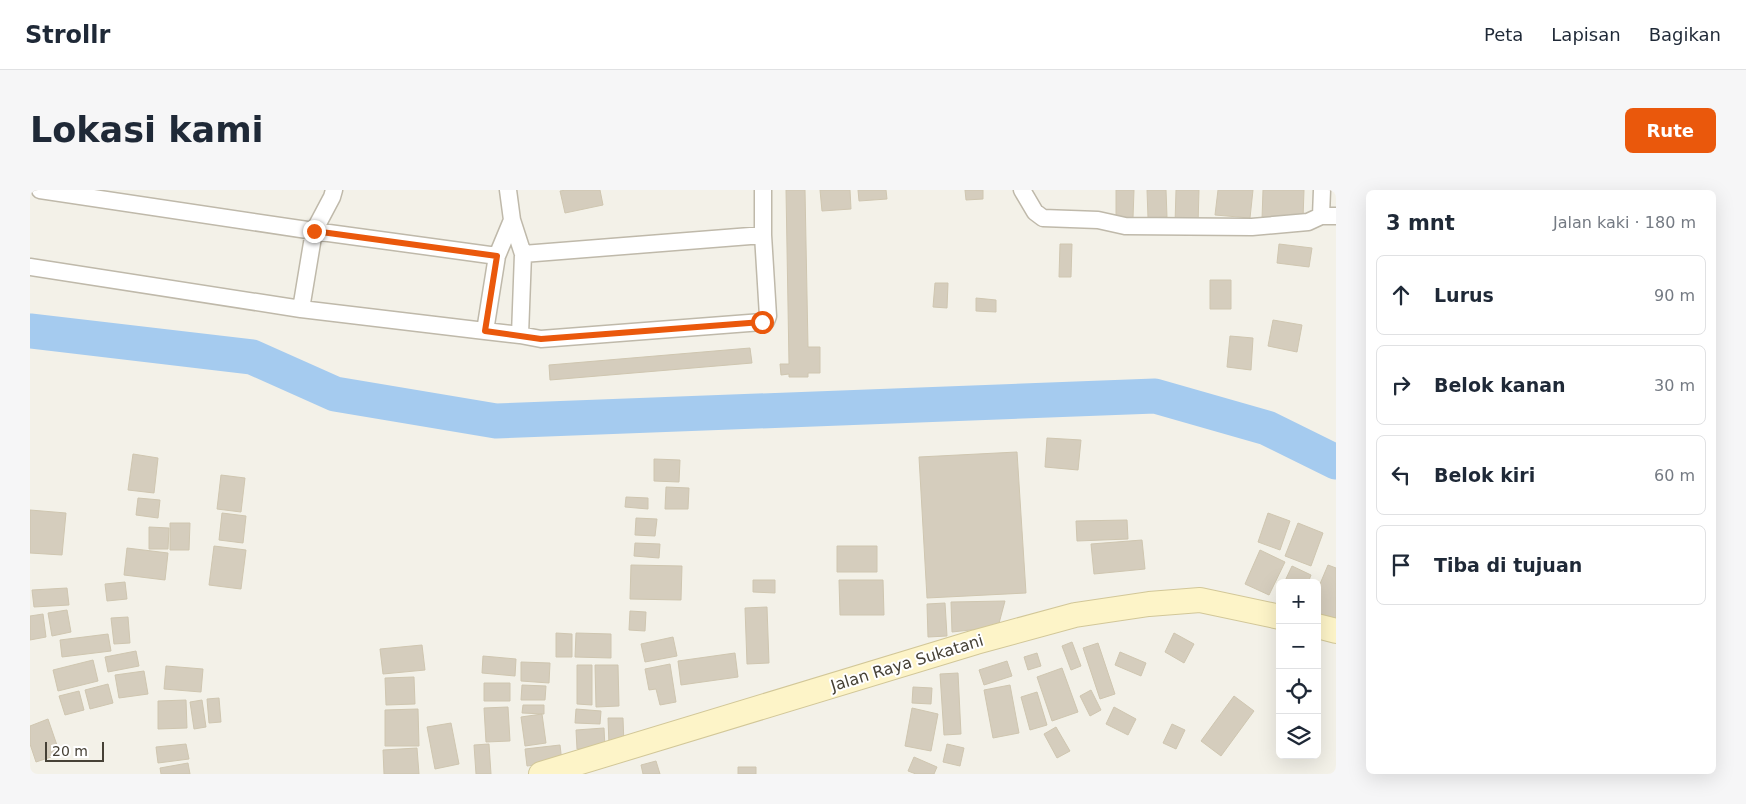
<!DOCTYPE html>
<html lang="id">
<head>
<meta charset="utf-8">
<style>
  body { margin:0; font-family:"DejaVu Sans",sans-serif; background:#f6f6f7; color:#1f2937 }
  .controls { position:absolute; right:15px; bottom:15px; display:grid; overflow:hidden; border-radius:8px; box-shadow:0 5px 20px #0002 }
  .controls button { width:45px; height:45px; display:grid; place-items:center; padding:0; border:0; border-bottom:1px solid #e0e1e3; background:#fff; color:#1f2937; font:25px sans-serif }
  .scale { position:absolute; left:15px; bottom:12px; width:59px; box-sizing:border-box; padding-left:5px; border:2px solid #464136; border-top:0; font-size:14px; line-height:18px; white-space:nowrap; color:#464136; -webkit-text-stroke:4px #fff; paint-order:stroke }
  .stop { position:absolute; width:15px; height:15px; margin:-11px; border:4px solid #ea580c; border-radius:50%; background:#fff }
  .stop.end { background:#ea580c; border-color:#fff; box-shadow:0 1px 5px #0008 }
  .list { margin:0; padding:0; list-style:none }
  h2 { display:flex; justify-content:space-between; align-items:center; height:65px; margin:0; padding:0 20px; font-size:21px }
  h2 small { font-size:16px; font-weight:400; color:#747a83 }
  .list li { display:grid; grid-template-columns:32px 1fr auto; gap:15px; align-items:center; box-sizing:border-box; height:80px; margin:0 10px 10px; padding:0 10px; border:1px solid #e0e1e3; border-radius:8px }
  .list b { display:block; font-size:19px; white-space:nowrap }
  .list em { font-size:16px; font-style:normal; color:#747a83 }
  .icon { flex:none; width:28px; height:28px; fill:none; stroke:currentColor; stroke-width:2; stroke-linecap:round; stroke-linejoin:round }
  .map { position:relative; flex:none; width:1306px; height:584px; overflow:hidden; border-radius:8px }
  header { display:flex; align-items:center; gap:30px; box-sizing:border-box; height:70px; padding:0 25px; background:#fff; border-bottom:1px solid #e0e1e3 }
  header strong { font-size:24px }
  nav { display:flex; gap:28px; margin-inline-start:auto; font-size:18px }
  .intro { display:flex; align-items:center; justify-content:space-between; box-sizing:border-box; height:120px; padding:0 30px }
  h1 { margin:0; font-size:35px }
  .button { padding:12px 22px; border-radius:8px; background:#ea580c; color:#fff; font-size:18px; font-weight:700 }
  main { display:flex; gap:30px; padding:0 30px }
  aside { flex:1; background:#fff; border-radius:8px; box-shadow:0 5px 20px #0002 }
  .map>svg:first-child { display:block }
  .lines { fill:none; stroke-linecap:round; stroke-linejoin:round }
  .river { stroke:#a5cbef; stroke-width:35 }
  .building { fill:#d5cdbd; stroke:#cfc6b0 }
  .minor-casing { stroke:#bfb9aa; stroke-width:19 }
  .secondary-casing { stroke:#d2c798; stroke-width:26 }
  .minor { stroke:#fff; stroke-width:16 }
  .secondary { stroke:#fdf4c8; stroke-width:24 }
  .route { stroke:#ea580c; stroke-width:6 }
  .labels { text-anchor:middle; dominant-baseline:central; stroke-width:4; stroke-linejoin:round; paint-order:stroke }
  .street-label { font-size:16px; fill:#464136; stroke:#fff }
</style>
</head>
<body>
<header>
<strong>Strollr</strong>
<nav><a>Peta</a><a>Lapisan</a><a>Bagikan</a></nav>
</header>
<div class="intro"><h1>Lokasi kami</h1><a class="button">Rute</a></div>
<main>
<div class="map">
<svg width="1306" height="584" viewBox="0 0 1306 584">
  <rect width="100%" height="100%" fill="#f3f1e8"/>
  <g class="lines">
    <path class="river" d="M0,141L222,167L305,204L466,231L1125,206L1237,238L1306,272"/>
  </g>
  <path class="building" d="M536,0H570L573,15L535,23L530,1Z
    M756,0H775L778,157H790V183H778V187H759V184L751,185L750,174H759Z
    M790,0H820L821,19L792,21Z
    M828,0H856L857,9L829,11Z
    M935,0H953V9L936,10Z
    M1086,0H1104L1103,28H1086Z
    M1117,0H1136L1137,27L1118,28Z
    M1146,0H1169L1168,35L1145,34Z
    M1188,0H1223L1220,28L1185,25Z
    M1233,0H1274L1273,29H1232Z
    M1030,54H1042L1041,87H1029Z
    M1249,54L1282,58L1279,77L1247,73Z
    M1180,90H1201V119H1180Z
    M905,93H918L917,118L903,117Z
    M946,108L966,110V122L946,121Z
    M1243,130L1272,135L1267,162L1238,156Z
    M1200,146L1223,148L1221,180L1197,177Z
    M720,158L722,173L520,190L519,175Z
    M1017,248L1051,250L1048,280L1015,277Z
    M987,262L996,403L897,408L889,267Z
    M103,264L128,268L124,303L98,300Z
    M624,269L650,270L649,292L624,291Z
    M191,285L215,288L211,322L187,319Z
    M636,297L659,298L658,319H635Z
    M596,307L618,308V319L595,317Z
    M108,308L130,310L128,328L106,325Z
    M0,320L36,323L32,365L0,363Z
    M192,323L216,326L213,353L189,350Z
    M1238,323L1260,331L1250,360L1228,352Z
    M606,328L627,329L625,346L605,345Z
    M1097,330L1098,349L1047,351L1046,331Z
    M140,333H160L159,360H140Z
    M1268,333L1293,343L1281,376L1255,366Z
    M119,337L139,338L138,359H119Z
    M1112,350L1115,379L1064,384L1061,354Z
    M605,353L630,354L629,368L604,366Z
    M184,356L216,360L211,399L179,395Z
    M807,356H847V382H807Z
    M97,358L138,363L135,390L94,385Z
    M1230,360L1255,372L1239,405L1215,394Z
    M601,375L652,376L651,410L600,409Z
    M1298,375L1306,378V427L1304,433L1287,426V401Z
    M1262,376L1281,385L1278,393H1254Z
    M723,390H745V403L723,402Z
    M809,390H853L854,425H810Z
    M95,392L97,409L77,411L75,394Z
    M37,398L39,415L4,417L2,400Z
    M975,411L968,437L922,442L921,412Z
    M915,413L917,446L898,447L897,414Z
    M737,417L739,473L717,474L715,418Z
    M37,420L41,442L22,446L18,423Z
    M600,421L616,422L615,441L599,440Z
    M13,424L16,447L0,450V426Z
    M98,427L100,453L84,454L81,428Z
    M526,443L542,444V467H526Z
    M546,443L581,444V468L545,467Z
    M1144,443L1164,454L1154,473L1135,462Z
    M78,444L81,461L32,467L30,450Z
    M643,447L647,466L615,472L611,454Z
    M1042,452L1051,476L1041,480L1032,456Z
    M1068,453L1085,504L1070,509L1053,458Z
    M392,455L395,480L353,484L350,459Z
    M106,461L109,476L78,482L75,467Z
    M1090,462L1116,473L1111,486L1085,475Z
    M705,463L708,487L651,495L648,471Z
    M1007,463L1011,476L998,480L994,467Z
    M453,466L486,469L485,486L452,483Z
    M63,470L68,491L28,501L23,480Z
    M977,471L982,486L954,495L949,480Z
    M491,472L520,473L519,493L491,491Z
    M640,474L646,512L630,515L626,499L619,500L615,479Z
    M547,475H562V515L547,514Z
    M565,475H588L589,516L566,517Z
    M136,476L173,479L171,502L134,499Z
    M1032,478L1048,522L1022,531L1007,487Z
    M114,481L118,504L89,508L85,485Z
    M928,483L931,544L914,545L910,484Z
    M384,487L385,514L356,515L355,488Z
    M454,493H480V511H454Z
    M78,494L83,513L60,519L55,500Z
    M492,495L516,496L515,510H491Z
    M980,495L989,543L963,548L954,500Z
    M883,497L902,498L901,514L882,513Z
    M1061,500L1071,520L1060,526L1050,506Z
    M49,501L54,520L35,525L29,506Z
    M1007,502L1017,535L1000,540L991,507Z
    M1204,506L1224,521L1191,566L1171,551Z
    M189,508L191,532L179,533L177,509Z
    M156,510L157,538L128,539V511Z
    M172,510L176,537L164,539L160,512Z
    M493,515H514V524L492,523Z
    M478,517L480,551L456,552L454,518Z
    M1084,517L1106,529L1098,545L1076,534Z
    M882,518L908,524L901,561L875,556Z
    M388,519L389,556H355V520Z
    M546,519L571,521L570,534L545,533Z
    M512,524L516,553L495,556L491,527Z
    M578,528H593L594,555H579Z
    M18,529L30,564L6,572L0,554V536Z
    M421,533L429,574L405,579L397,537Z
    M1142,534L1155,540L1146,559L1133,553Z
    M1026,537L1040,561L1027,568L1014,544Z
    M574,538L575,558L547,559L546,540Z
    M156,554L159,569L128,573L126,557Z
    M459,554L461,584H446L444,555Z
    M917,554L934,558L930,576L913,572Z
    M530,555L532,572L497,576L495,559Z
    M387,558L389,584H354L353,560Z
    M884,567L907,577L904,584H886L878,581Z
    M626,571L630,584H613L611,575Z
    M158,573L160,584H131L130,578Z
    M708,577H726V584H708Z"/>
  <g class="lines">
    <defs>
      <path id="minor" d="M10,0L284,41L467,66L482,30
        M478,0L482,30L493,64L490,145L511,149L732,132L736,131L738,126L733,45V0
        M992,0L1005,22L1013,28L1068,30L1095,36L1222,37L1278,32L1291,26
        M1292,0L1291,26H1306
        M493,64L733,45
        M0,77L271,119L455,141L467,66
        M271,119L284,41L302,7L304,0
        M455,141L490,145"/>
      <path id="secondary" d="M1287,436L1306,441
        M511,584L946,452L1045,425L1119,414L1170,410L1250,427"/>
    </defs>
    <use href="#minor" class="minor-casing"/>
    <use href="#secondary" class="secondary-casing"/>
    <use href="#minor" class="minor"/>
    <use href="#secondary" class="secondary"/>
  </g>
  <g class="lines">
    <path class="route" d="M284,41L467,66L455,141L511,149L732,132"/>
  </g>
  <g class="labels">
    <g class="street-label">
      <text transform="translate(877 473) rotate(-17)">Jalan Raya Sukatani</text>
    </g>
  </g>
</svg>
<div class="controls">
<button>+</button>
<button>−</button>
<button><svg class="icon" aria-label="locate" viewBox="0 0 24 24"><circle cx="12" cy="12" r="6"/><path d="M12 2v4M12 18v4M2 12h4M18 12h4"/></svg></button>
<button><svg class="icon" aria-label="layers" viewBox="0 0 24 24"><path d="M12 4l9 5-9 5-9-5zM3 14l9 5 9-5"/></svg></button>
</div>
<div class="scale">20 m</div>
<div class="stop" style="left:732px;top:132px"></div>
<div class="stop end" style="left:284px;top:41px"></div>
</div>
<aside>
<h2>3 mnt<small>Jalan kaki · 180 m</small></h2>
<ul class="list">
<li><svg class="icon" aria-label="ahead" viewBox="0 0 24 24"><path d="M12 20V5M6 11l6-6 6 6"/></svg><div><b>Lurus</b></div><em>90 m</em></li>
<li><svg class="icon" aria-label="right" viewBox="0 0 24 24"><path d="M7 20v-9h11M14 6l5 5-5 5"/></svg><div><b>Belok kanan</b></div><em>30 m</em></li>
<li><svg class="icon" aria-label="left" viewBox="0 0 24 24"><path d="M17 20v-9H6M10 6l-5 5 5 5"/></svg><div><b>Belok kiri</b></div><em>60 m</em></li>
<li><svg class="icon" aria-label="arrive" viewBox="0 0 24 24"><path d="M6 21V4h12l-3 4 3 4H6"/></svg><div><b>Tiba di tujuan</b></div></li>
</ul>
</aside>
</main>
</body>
</html>
